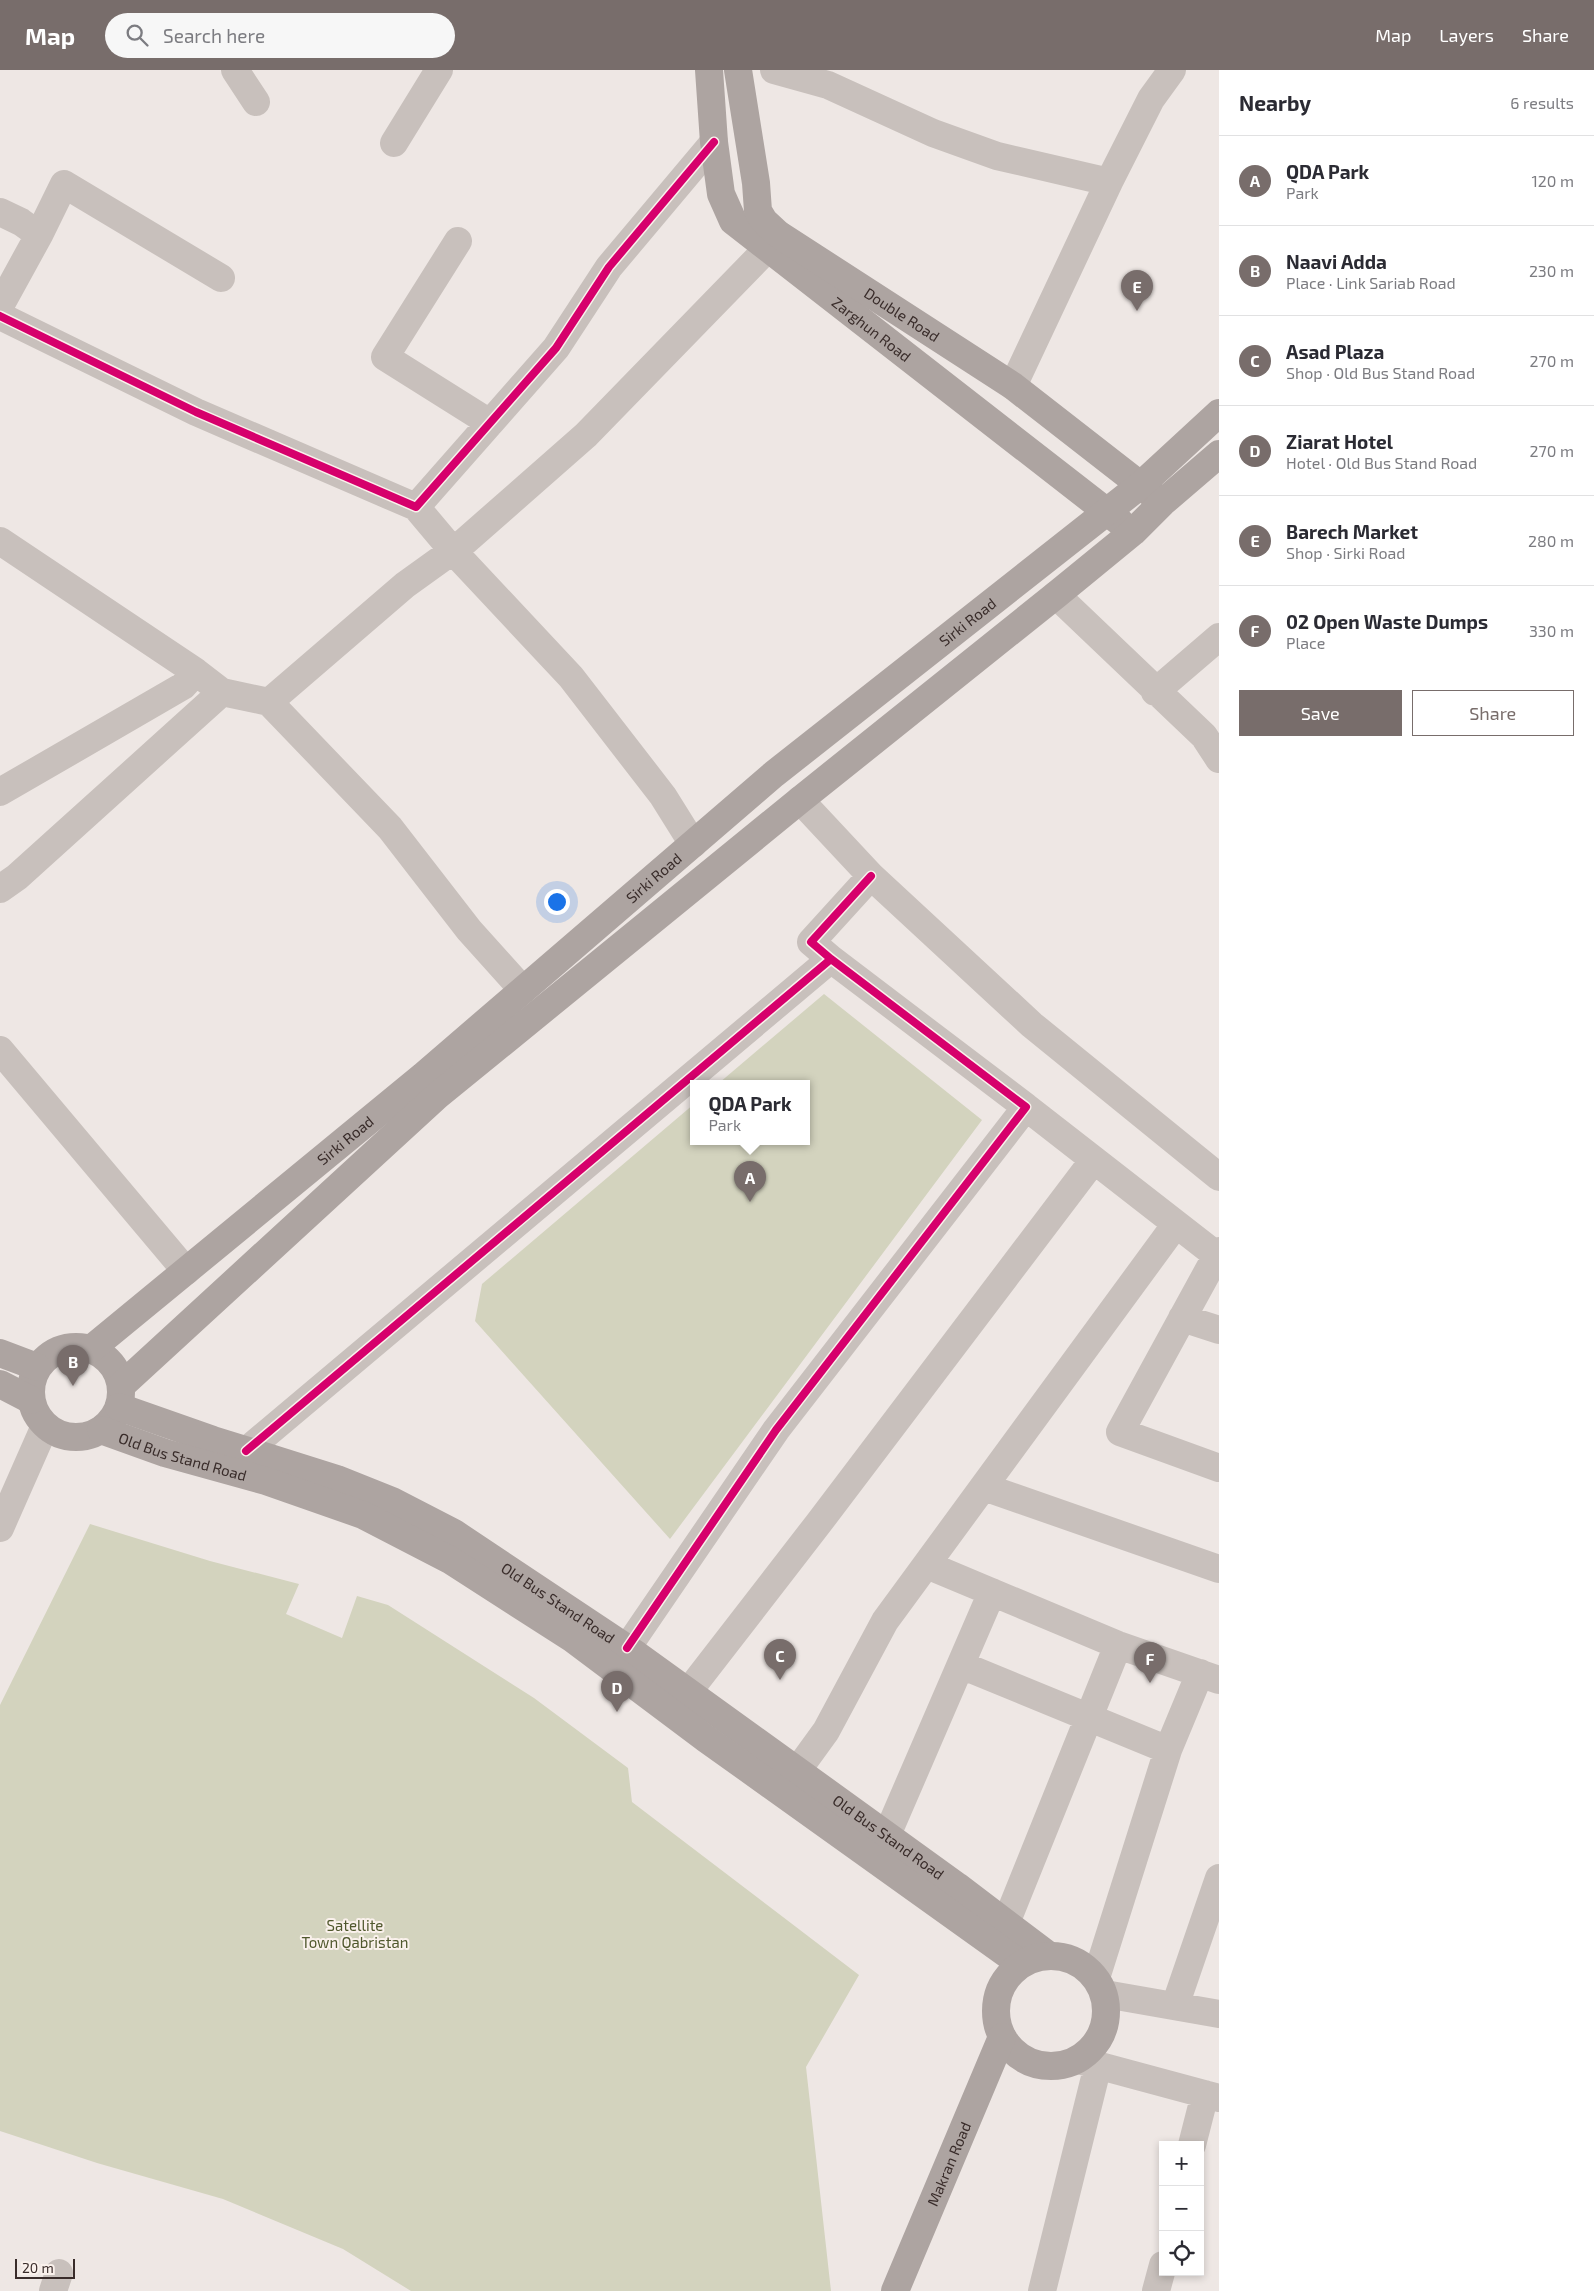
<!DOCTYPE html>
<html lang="en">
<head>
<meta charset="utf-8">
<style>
  body { margin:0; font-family:"Exo 2",sans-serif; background:#f7f7f7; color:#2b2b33 }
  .controls { position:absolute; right:15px; bottom:15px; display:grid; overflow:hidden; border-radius:0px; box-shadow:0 2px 8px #0003 }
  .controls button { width:45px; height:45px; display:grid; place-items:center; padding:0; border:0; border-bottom:1px solid #e1e1e2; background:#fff; color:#2b2b33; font:25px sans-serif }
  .scale { position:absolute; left:15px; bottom:12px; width:60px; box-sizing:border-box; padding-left:5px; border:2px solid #392c2a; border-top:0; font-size:14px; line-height:18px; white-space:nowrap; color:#392c2a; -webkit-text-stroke:4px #faf1ec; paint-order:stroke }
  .you { position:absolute; left:556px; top:831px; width:18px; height:18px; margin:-12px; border:4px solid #fff; border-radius:50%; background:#1a73e8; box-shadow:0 0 0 8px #1a73e833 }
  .badge { display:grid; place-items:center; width:32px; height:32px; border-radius:50%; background:#786d6b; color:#fff; font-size:16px; font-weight:700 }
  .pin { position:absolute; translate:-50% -41px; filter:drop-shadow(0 1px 2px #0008) }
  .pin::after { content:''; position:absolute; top:26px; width:18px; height:15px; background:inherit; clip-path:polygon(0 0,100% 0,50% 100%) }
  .popup { position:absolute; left:690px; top:1010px; width:120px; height:65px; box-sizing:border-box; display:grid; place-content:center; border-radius:0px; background:#fff; filter:drop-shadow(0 1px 4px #0005); font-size:16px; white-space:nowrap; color:#7c7c81 }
  .popup b { font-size:19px; color:#2b2b33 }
  .popup::after { content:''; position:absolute; left:50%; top:100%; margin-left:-10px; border:10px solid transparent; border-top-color:#fff }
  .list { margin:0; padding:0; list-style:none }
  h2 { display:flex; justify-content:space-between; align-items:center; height:65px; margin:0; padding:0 20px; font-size:21px }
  h2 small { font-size:16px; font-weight:400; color:#7c7c81 }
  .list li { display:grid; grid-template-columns:32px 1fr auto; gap:15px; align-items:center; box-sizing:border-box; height:90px; padding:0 20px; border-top:1px solid #e1e1e2 }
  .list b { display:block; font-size:19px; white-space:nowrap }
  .list p { margin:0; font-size:16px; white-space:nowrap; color:#7c7c81 }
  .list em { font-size:16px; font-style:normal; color:#7c7c81 }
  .actions { display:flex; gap:10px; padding:15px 20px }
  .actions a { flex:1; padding:11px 0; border:1px solid #786d6b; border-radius:0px; text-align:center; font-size:18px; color:#786d6b }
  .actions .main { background:#786d6b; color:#fff }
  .icon { flex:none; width:28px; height:28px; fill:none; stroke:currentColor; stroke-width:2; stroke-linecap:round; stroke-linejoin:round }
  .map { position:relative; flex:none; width:1219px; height:2221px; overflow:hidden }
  header { display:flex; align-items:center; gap:30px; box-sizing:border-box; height:70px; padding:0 25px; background:#786d6b; color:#fff }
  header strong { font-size:24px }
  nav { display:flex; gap:28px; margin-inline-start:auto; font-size:18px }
  .search { width:350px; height:45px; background:#f7f7f7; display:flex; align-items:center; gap:12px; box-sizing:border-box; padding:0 18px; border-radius:28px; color:#7c7c81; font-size:19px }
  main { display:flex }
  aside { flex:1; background:#fff }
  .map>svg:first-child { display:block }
  .green { fill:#d3d3be }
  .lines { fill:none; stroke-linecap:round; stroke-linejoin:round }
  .minor { stroke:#c8c0bc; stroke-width:28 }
  .major { stroke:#ada4a1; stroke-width:28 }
  .cycleway-casing { stroke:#faf1ec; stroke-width:11 }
  .cycleway { stroke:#d6006c; stroke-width:8 }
  .labels { text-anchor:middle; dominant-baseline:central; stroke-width:4; stroke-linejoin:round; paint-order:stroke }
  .street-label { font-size:15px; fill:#392c2a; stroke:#faf1ec }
  .park-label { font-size:15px; fill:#50582d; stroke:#faf1ec }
</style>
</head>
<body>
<header>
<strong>Map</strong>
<div class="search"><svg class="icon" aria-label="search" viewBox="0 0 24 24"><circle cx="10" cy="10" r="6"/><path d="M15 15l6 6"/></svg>Search here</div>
<nav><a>Map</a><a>Layers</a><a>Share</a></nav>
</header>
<main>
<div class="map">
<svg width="1219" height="2221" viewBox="0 0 1219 2221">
  <rect width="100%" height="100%" fill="#eee7e4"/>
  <path class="green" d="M824,924L982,1050L670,1469L475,1251L482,1214L694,1034V1071H806V1013H719Z
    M90,1454L210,1491L299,1514L286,1544L342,1568L357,1526L388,1535L534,1628L628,1698L632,1732L859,1905L806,1997L831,2221H411L343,2179L223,2129L97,2093L0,2061V1635Z"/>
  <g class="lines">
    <path class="minor" d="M235,0L256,32
      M774,0L828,15L933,63L997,86L1109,112L1013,316
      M394,73L439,0
      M1109,112L1151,29L1172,0
      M0,142L21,152L39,165L0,236
      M39,165L64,114L221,208
      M458,171L385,287L490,353
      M0,246L196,342L416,437L556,278L609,197L714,72
      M416,437L453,481L571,607L663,726L693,774
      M0,471L196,602L222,622L269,632L390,758L469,860L523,920
      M1056,525L1204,666L1219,689
      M1155,622L1219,567
      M269,632L405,515L462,474L586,365L767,179L778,164
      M0,722L183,616L196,602
      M800,730L871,806L1032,955L1219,1107
      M0,819L17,807L222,622
      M0,980L186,1201
      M1026,1037L1216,1185
      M1219,1181L1120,1362L1219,1398
      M1182,1248L1219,1260
      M246,1381L831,889
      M984,1417L1219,1499
      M0,1458L45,1356
      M927,1495L1118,1575L1219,1610
      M627,1578L776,1360L1026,1037L831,889L811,872L871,806
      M961,1595L1168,1680
      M688,1622L818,1454L1093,1091
      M797,1701L826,1661L885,1551L1176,1154
      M887,1765L992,1522
      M1006,1853L1118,1575
      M1096,1908L1168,1680L1200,1603
      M1105,1924L1219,1944
      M1175,1936L1219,1808
      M1078,1990L1219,2028
      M1192,2075L1205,2024
      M53,2221L59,2203
      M1042,2221L1098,1995
      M1156,2221L1163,2195"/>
    <g class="major">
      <path id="s1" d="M709,0L714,72L721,124L733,151L1120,452"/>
      <path id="s2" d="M738,0L756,113L758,141L764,151L778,164L1013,316L1153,425"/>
      <circle cx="76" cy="1322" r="45"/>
      <path id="s3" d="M91,1279L423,1006L774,704L1142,414L1219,343"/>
      <path d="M0,1283L37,1297"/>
      <path d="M0,1314L31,1330"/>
      <path d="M121,1316L437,1026L800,730L1056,525L1133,462L1162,433L1219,384"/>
      <path id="s4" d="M119,1337L213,1370L337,1409L392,1431L454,1463L637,1585L957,1816L1048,1885"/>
      <path id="s5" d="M101,1360L165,1383L266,1411L363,1445L450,1490L573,1569L705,1668L1021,1894"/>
      <circle cx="1051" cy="1941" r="55"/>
      <path id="s6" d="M895,2221L1002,1967"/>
    </g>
    <defs>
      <path id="cycleway" d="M0,246L196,342L416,437L556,278L609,197L714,72
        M246,1381L831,889
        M627,1578L776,1360L1026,1037L831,889L811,872L871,806"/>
    </defs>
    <use href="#cycleway" class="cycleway-casing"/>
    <use href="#cycleway" class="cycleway"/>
  </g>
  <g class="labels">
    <g class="street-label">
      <text stroke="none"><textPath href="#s2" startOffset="321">Double Road</textPath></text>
      <text stroke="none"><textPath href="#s1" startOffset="330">Zarghun Road</textPath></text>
      <text stroke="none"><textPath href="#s3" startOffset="1139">Sirki Road</textPath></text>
      <text stroke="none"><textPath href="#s3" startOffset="734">Sirki Road</textPath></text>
      <text stroke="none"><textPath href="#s3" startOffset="329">Sirki Road</textPath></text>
      <text stroke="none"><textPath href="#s5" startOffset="86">Old Bus Stand Road</textPath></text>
      <text stroke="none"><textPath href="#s4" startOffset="484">Old Bus Stand Road</textPath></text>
      <text stroke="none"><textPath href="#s4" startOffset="889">Old Bus Stand Road</textPath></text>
      <text stroke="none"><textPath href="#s6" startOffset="138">Makran Road</textPath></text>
    </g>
    <g class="park-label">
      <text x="355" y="1855">Satellite<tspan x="355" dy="17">Town Qabristan</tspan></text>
    </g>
  </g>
</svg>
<div class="controls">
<button>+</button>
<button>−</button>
<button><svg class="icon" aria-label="locate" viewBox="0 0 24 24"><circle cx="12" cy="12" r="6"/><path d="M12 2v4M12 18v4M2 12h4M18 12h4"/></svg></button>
</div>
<div class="scale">20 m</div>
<div class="you"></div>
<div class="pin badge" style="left:750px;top:1132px">A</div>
<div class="popup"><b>QDA Park</b>Park</div>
<div class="pin badge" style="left:73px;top:1316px">B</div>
<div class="pin badge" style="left:780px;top:1610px">C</div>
<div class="pin badge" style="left:617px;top:1642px">D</div>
<div class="pin badge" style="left:1137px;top:241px">E</div>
<div class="pin badge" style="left:1150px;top:1613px">F</div>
</div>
<aside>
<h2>Nearby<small>6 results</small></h2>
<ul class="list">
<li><span class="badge">A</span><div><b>QDA Park</b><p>Park</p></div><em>120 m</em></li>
<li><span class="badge">B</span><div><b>Naavi Adda</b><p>Place · Link Sariab Road</p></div><em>230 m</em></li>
<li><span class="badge">C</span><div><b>Asad Plaza</b><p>Shop · Old Bus Stand Road</p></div><em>270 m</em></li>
<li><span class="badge">D</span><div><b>Ziarat Hotel</b><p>Hotel · Old Bus Stand Road</p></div><em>270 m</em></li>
<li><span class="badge">E</span><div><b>Barech Market</b><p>Shop · Sirki Road</p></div><em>280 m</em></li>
<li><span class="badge">F</span><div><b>02 Open Waste Dumps</b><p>Place</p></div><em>330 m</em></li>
</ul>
<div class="actions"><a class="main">Save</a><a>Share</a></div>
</aside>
</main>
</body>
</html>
